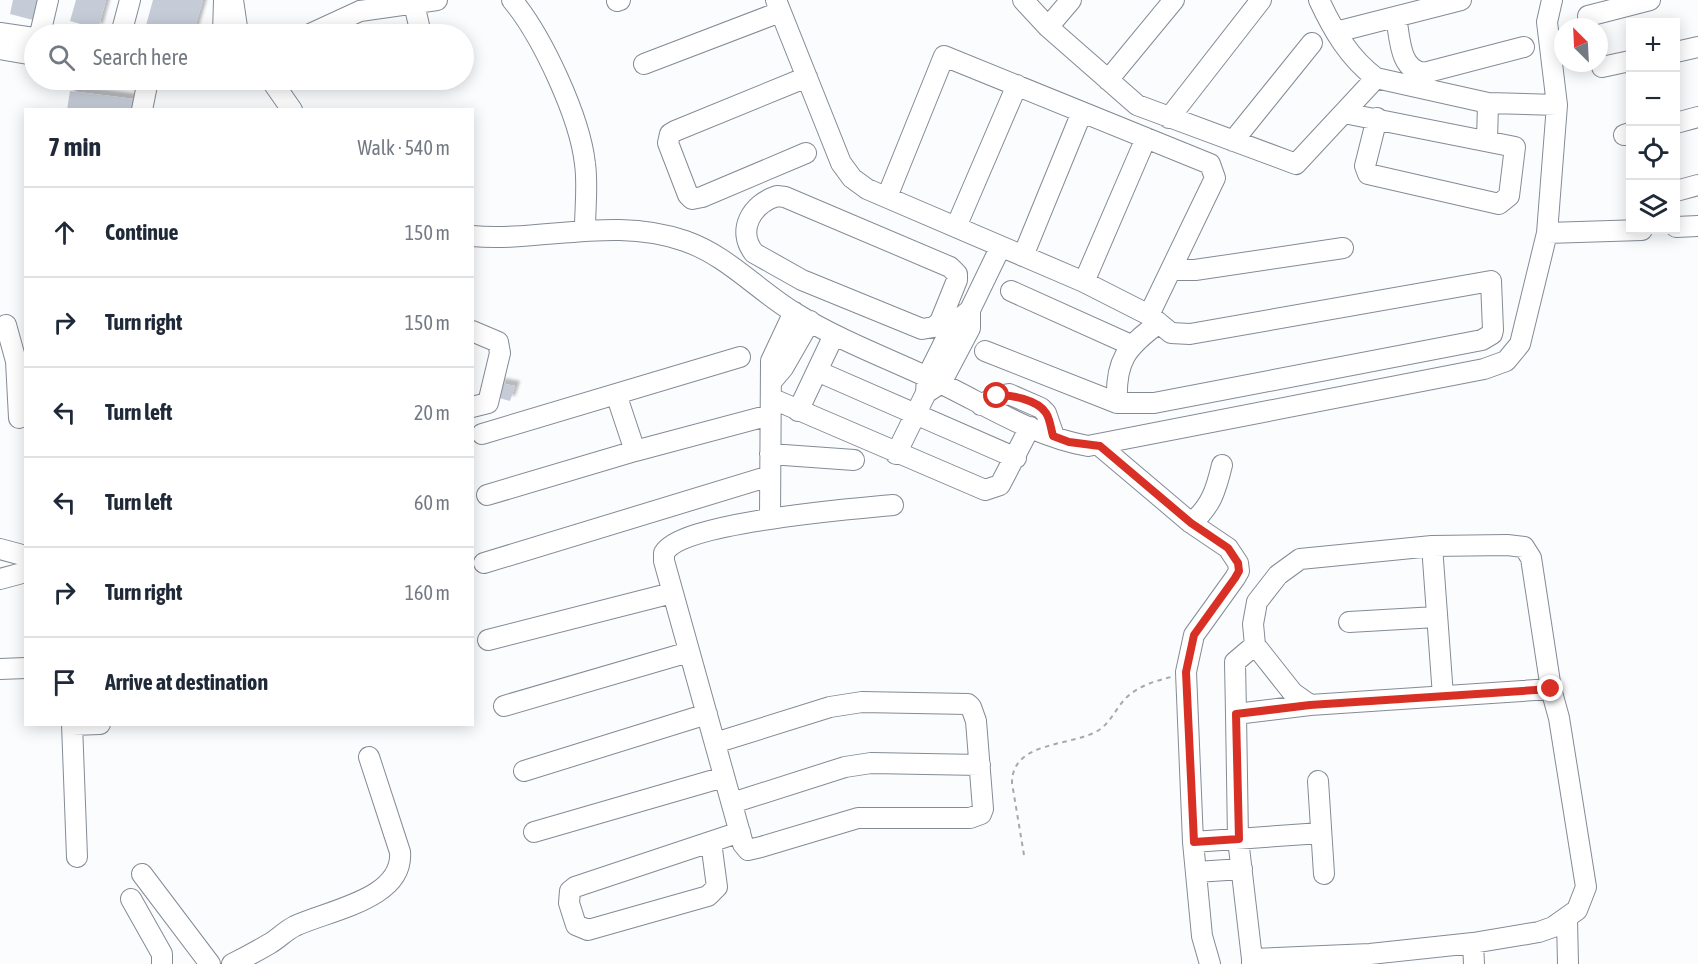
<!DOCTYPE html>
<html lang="en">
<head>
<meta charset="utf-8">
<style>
  body { margin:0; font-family:"Asap Condensed",sans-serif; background:#f6f6f7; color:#1f2937 }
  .controls { position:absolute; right:18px; top:18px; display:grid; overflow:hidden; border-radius:0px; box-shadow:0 3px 15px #0003 }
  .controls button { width:54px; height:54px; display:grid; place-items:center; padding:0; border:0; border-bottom:2px solid #e0e1e3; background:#fff; color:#1f2937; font:30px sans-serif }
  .compass { position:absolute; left:1554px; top:18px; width:54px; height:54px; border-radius:50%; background:#fff; box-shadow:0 3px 15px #0003; rotate:336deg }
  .stop { position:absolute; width:18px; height:18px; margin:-14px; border:4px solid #d93025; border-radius:50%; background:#fff }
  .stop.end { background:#d93025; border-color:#fff; box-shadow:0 2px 6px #0008 }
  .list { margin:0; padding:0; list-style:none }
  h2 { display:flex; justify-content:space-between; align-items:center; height:78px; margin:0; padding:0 24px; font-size:26px }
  h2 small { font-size:20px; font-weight:400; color:#747a83 }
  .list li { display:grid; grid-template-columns:39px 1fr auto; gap:18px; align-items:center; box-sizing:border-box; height:90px; padding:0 24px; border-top:2px solid #e0e1e3 }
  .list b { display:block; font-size:22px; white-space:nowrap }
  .list em { font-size:20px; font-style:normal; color:#747a83 }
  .icon { flex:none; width:33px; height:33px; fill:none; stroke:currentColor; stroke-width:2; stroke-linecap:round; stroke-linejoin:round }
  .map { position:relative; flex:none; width:1698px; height:964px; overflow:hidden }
  .search { position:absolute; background:#fff; box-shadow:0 3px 15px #0003; left:24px; top:24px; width:450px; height:66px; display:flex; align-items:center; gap:15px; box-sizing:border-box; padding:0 21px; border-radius:33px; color:#747a83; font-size:22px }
  .panel { position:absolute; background:#fff; box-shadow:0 3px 15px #0003; left:24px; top:108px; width:450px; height:618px; border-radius:0px }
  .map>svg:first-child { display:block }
  .building { fill:#c5ccd7; filter:url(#shadow) }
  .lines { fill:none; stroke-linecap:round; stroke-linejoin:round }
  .minor-casing { stroke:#848b95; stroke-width:22 }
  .path { stroke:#a6a9ab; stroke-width:2; stroke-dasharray:4.5 4.5; stroke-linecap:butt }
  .minor { stroke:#fff; stroke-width:20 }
  .route { stroke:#d93025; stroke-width:8 }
</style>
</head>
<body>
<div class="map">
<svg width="1698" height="964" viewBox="0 0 1698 964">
  <defs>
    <filter id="shadow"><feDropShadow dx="5" dy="-5" stdDeviation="1.5" flood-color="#0004"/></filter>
  </defs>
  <rect width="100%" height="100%" fill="#fafcfe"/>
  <path class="building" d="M13,0H44L37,21L10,14Z
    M76,0H106L98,29L70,21Z
    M153,0H203L193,34H165L145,29Z
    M70,91L134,99L132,110H67Z
    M500,383L515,386L510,401L496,397Z"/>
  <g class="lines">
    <defs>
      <path id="minor" d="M233,0L238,34
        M512,0C542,36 580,117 585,164C588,185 585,208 585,229
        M776,0L841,163L852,178L867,189L1084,282L1149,315L1171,333L1190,334L1491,281L1493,330L1492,334L1482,340L1154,403H1117L985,351
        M1023,0L1048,27L1137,105L1296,164L1376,78
        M1319,0C1333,30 1349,58 1376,78L1488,103L1557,105
        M617,1L620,0
        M414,4L421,34
        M1588,16L1650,0
        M1396,17C1400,37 1399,70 1424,73L1524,47
        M1048,27L1071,0
        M1336,32L1461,0
        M0,33L34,38
        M40,34L48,0
        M121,34L130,0
        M223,34L224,0
        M310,34L360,11L437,0
        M0,49L34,55
        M1676,52L1698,47
        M644,64L780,12
        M1602,67L1630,61
        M271,80L292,110
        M1108,80L1174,0
        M142,110L148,80
        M1344,113L1515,147L1509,196L1499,204L1368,174L1365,166L1377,118
        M1169,118L1261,0
        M1676,123L1698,117
        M1624,135L1630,133
        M1233,141L1312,43
        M1487,141L1488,103
        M806,153L702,197L692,199L688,195L668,143L670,134L675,131L807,77
        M1676,191L1698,185
        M777,196L785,197L950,267L957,274V280L940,322L934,327L922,329L802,280L754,253C736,230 752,204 777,196Z
        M887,197L944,56L1210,164L1215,178L1149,315
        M956,227L1017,85
        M1676,227L1698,226
        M1547,233L1642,230
        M472,236C544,242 614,216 685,241C728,256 757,290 795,313C840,341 890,359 938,382C986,405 1035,437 1088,446L1484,369L1506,361L1520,344L1547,233L1557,105L1547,22L1552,0
        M1023,256L1082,112
        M1171,270H1195L1343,248
        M1084,282L1146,138
        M1011,291L1131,345
        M6,325L16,361L19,418
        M472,331L498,342L500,353L488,403L472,407
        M817,371L1016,458
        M772,381L783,368L810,321
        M926,393L941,383L970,328V310L1000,248
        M616,394L635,451
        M773,399L985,490L1000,485L1030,427
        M1117,403C1115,361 1126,347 1159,323
        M981,405L997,396L1009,394L1041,408L1046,413L1054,436
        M798,411L834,335
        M482,434L740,357
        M1100,446L1191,523L1228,548L1238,563L1239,571L1235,578L1194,635L1186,672L1193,842L1202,936L1210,964
        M770,454L854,460
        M896,454L926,393L927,377L954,323L970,310
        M487,495L635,451L770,415
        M770,517L771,361L794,312
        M1191,523C1211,507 1216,490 1222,465
        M1432,546L1443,696
        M0,549L26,556
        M484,563L770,476
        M0,579L26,572
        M1349,622L1436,617
        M488,640L672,593
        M1255,645L1293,693L1310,705
        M0,669L26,668
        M504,706L689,652
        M1236,714L1235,662L1255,645L1253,624L1257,602L1278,575L1300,559L1432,546L1507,545L1524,547L1531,558L1551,689
        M72,724L77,857
        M72,725L100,724
        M715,743L830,707L862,702L968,704L971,707L976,721L983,809L981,814L970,818H858L761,847L748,850L743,844L664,561V553C682,522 853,509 893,505
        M524,771L707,714
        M1318,781L1324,874
        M732,803L845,767L871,763L980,765
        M534,832L724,777
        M711,842L717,887L708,896L588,930L576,925L569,903L570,891L575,887L740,832
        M1193,842L1321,833
        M1196,872L1242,869
        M142,874L210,964
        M131,899L162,954V964
        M1567,919L1568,964
        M1473,943L1474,964
        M1252,959L1370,954L1473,943L1539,932L1553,927L1577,910L1586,887L1559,718L1551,689L1310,705L1236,714L1238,839L1252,959V964
        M232,964C244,958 257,951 269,944C278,939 285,931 295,926C329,910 404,899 400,852L369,757"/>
    </defs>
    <use href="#minor" class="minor-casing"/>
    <path class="path" d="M1024,855L1012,783C1012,740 1072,747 1099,730C1111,722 1116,708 1126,698C1138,686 1155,681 1171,677"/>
    <use href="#minor" class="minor"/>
  </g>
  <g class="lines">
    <path class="route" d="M997,396C1010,394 1038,400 1046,413C1050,419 1051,429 1053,436L1069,442L1100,446L1191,523L1228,548L1238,563L1239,571L1235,578L1194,635L1186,672L1194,842L1239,839L1236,714L1310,705L1551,689"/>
  </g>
</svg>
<div class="controls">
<button>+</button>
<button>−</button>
<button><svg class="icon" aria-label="locate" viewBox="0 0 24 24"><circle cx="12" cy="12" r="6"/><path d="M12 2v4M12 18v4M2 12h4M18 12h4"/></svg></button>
<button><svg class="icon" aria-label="layers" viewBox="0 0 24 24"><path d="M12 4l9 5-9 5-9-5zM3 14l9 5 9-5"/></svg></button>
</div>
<svg class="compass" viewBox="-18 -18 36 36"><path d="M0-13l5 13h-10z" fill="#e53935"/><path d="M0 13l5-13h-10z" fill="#747a83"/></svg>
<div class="stop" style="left:997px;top:396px"></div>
<div class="stop end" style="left:1551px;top:689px"></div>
<div class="search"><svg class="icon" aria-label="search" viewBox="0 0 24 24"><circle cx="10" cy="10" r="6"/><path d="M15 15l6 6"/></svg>Search here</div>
<section class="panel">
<h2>7 min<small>Walk · 540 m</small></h2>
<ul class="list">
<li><svg class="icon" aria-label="ahead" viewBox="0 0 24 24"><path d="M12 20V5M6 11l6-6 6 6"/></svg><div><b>Continue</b></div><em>150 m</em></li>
<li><svg class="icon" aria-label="right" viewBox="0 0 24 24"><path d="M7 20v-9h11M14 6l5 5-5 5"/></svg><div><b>Turn right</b></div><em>150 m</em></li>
<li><svg class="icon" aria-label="left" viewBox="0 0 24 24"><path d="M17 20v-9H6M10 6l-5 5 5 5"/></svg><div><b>Turn left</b></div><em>20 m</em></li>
<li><svg class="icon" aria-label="left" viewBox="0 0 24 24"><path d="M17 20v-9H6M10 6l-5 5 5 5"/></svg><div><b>Turn left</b></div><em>60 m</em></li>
<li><svg class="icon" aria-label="right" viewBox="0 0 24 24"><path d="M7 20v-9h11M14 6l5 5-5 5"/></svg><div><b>Turn right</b></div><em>160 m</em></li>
<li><svg class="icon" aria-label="arrive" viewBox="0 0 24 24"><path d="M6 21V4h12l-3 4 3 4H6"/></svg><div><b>Arrive at destination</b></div></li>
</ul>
</section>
</div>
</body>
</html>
